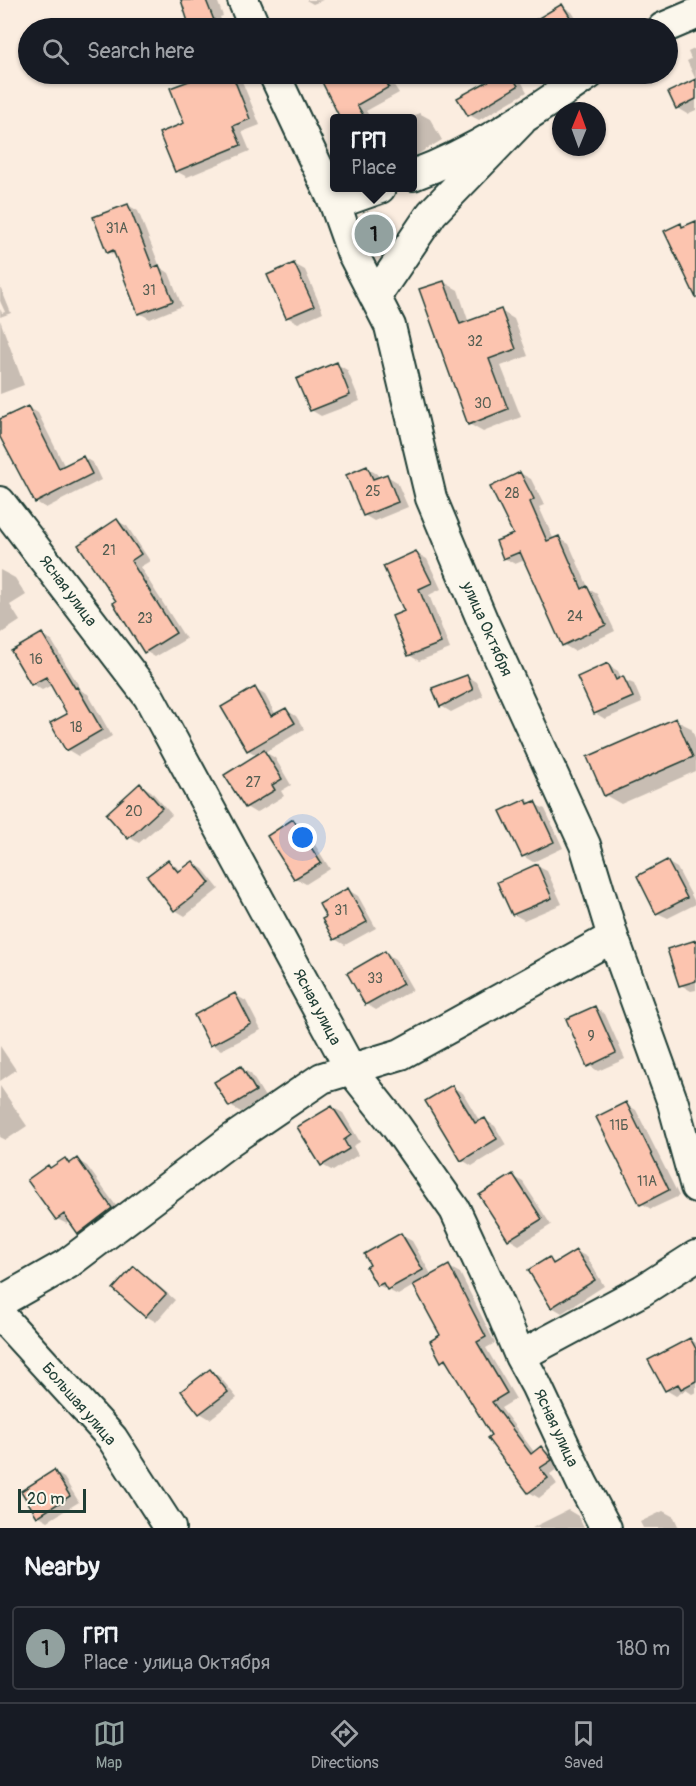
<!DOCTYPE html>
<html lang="en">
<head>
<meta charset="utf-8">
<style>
  body { margin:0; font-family:Pangolin,sans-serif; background:#20242c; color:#f1f3f6 }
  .compass { position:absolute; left:552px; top:102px; width:54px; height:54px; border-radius:50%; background:#171b24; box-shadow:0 2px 4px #0004; rotate:1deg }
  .scale { position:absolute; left:18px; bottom:15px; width:68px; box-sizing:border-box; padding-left:6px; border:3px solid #1f3d34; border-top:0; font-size:16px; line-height:21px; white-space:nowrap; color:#1f3d34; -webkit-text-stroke:4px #fbf7ec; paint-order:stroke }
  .you { position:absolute; left:303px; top:838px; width:21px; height:21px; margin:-15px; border:4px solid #fff; border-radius:50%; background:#1a73e8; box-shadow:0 0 0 9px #1a73e833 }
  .badge { display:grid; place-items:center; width:39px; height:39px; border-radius:50%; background:#92a19f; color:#111; font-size:20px; font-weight:700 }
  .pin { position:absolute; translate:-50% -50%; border:3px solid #fff; box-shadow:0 2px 6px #0006 }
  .popup { position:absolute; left:330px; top:114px; width:87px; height:78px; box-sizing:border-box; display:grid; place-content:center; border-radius:6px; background:#171b24; filter:drop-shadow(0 2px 4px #0005); font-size:20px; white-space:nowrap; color:#9ea1a6 }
  .popup b { font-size:22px; color:#f1f3f6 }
  .popup::after { content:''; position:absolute; left:50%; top:100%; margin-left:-12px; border:12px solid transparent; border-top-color:#171b24 }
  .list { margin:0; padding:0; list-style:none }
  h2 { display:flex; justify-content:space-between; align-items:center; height:78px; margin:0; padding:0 24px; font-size:26px }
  h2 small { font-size:20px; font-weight:400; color:#9ea1a6 }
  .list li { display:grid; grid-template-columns:39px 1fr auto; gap:18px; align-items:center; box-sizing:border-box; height:84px; margin:0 12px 12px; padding:0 12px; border:2px solid #363941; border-radius:6px }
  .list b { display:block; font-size:22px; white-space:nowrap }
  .list p { margin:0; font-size:20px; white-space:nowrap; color:#9ea1a6 }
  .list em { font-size:20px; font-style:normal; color:#9ea1a6 }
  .icon { flex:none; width:33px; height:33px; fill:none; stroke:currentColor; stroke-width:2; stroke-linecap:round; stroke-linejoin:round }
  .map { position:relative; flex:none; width:696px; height:1528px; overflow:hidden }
  .search { position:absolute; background:#171b24; box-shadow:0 2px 4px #0004; left:18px; right:18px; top:18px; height:66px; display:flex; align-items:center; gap:15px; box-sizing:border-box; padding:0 21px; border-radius:33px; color:#9ea1a6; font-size:22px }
  .sheet { height:174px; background:#171b24 }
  nav { display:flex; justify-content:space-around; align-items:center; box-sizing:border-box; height:84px; border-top:2px solid #363941; background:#171b24; font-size:16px; color:#9ea1a6 }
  nav a { display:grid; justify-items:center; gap:3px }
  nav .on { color:#92a19f }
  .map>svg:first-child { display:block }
  .shadow { fill:#0003 }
  .building { fill:#fcc4af; stroke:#1f3d34; stroke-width:1.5 }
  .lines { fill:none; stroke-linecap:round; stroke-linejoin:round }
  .minor-casing { stroke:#1f3d34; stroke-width:34 }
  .minor { stroke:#fbf7ec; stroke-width:30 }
  .labels { text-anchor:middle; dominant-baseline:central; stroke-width:6; stroke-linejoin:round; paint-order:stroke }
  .number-label { font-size:14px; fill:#565f53 }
  .street-label { font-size:16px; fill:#1f3d34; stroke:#fbf7ec }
</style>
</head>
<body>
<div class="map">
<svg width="696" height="1528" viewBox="0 0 696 1528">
  <rect width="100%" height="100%" fill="#fbede0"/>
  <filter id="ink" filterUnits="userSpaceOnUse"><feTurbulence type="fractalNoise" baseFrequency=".0167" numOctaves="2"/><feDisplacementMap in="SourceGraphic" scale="12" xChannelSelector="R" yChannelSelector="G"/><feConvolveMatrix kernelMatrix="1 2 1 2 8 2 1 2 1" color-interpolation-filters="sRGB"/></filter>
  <g filter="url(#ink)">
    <path class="shadow" d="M183,0H217L223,16L220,17L224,28H181L191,25Z
      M306,0H323L313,4Z
      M562,6L572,12L582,28H537L534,23Z
      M696,48V110L687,114L677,108L696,80L687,61L691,59L688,52Z
      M185,74H239L260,125L242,132L250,151L187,177L176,171L185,124L188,83Z
      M320,74H382L390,79L399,93L366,111L371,118H342Z
      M504,74H513L519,77L527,92L479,120L469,115L460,99Z
      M419,113L430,119L442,140L413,157V118H410Z
      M128,205L138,211L160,267L169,273L182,306L150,319L139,313L118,257L108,252Z
      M294,264L305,270L323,312L298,323L287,317Z
      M444,282L458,290L469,323L501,311L514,319L528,356L501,366L521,417L483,432L469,424Z
      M0,286L11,313L0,317V309L2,313L5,312L0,301Z
      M0,320L24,385L0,394Z
      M337,364L347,370L360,401L321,416L311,410Z
      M28,407L38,413L65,467L83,457L93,463L101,480L46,508L36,502L0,433V421Z
      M367,468L377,474L379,478L387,476L397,482L408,507L374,521L364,515Z
      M520,473L531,479L544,505L539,507L554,540L559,538L569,544L589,589L597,594L615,631L574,651L564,645L525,560L515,564L504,558L515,534Z
      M117,521L127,526L150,561L140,567L186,639L155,657L145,651L118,601Z
      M416,553L427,559L441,589L429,595L450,649L419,661L409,655L406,612Z
      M0,570L15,578L26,595L10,605L20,621L0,634Z
      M42,635L52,641L82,691L88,694L112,736L78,756L68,750L69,714L52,685L42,690L32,684Z
      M608,665L618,671L622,679L634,684L642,703L605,719L595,713Z
      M467,676L477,682L483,696L451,712L441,706Z
      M255,689L265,695L276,715L286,710L296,716L304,729L265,752L275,758L291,785L281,791L284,796L256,813L246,807L258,756L248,750Z
      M675,720L691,728L696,740V771L621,804L605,795Z
      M140,785L151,791L172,815L139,843L129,837Z
      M526,800L545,809L563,848L533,862L523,856Z
      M293,821L304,827L330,869L306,884L295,878Z
      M169,861L182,871L193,863L203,869L219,889L185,916L175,910Z
      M667,862L677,868L696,904L668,918L657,913Z
      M537,866L547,871L562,904L524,920L513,914Z
      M348,890L358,896L376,928L345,945L335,939L328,917Z
      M696,941V990L691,991L681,985Z
      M385,953L395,959L413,990L376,1010L366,1004Z
      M235,995L246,1001L261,1030L221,1050L211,1044Z
      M595,1008L605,1014L625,1059L598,1071L588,1065Z
      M0,1046L16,1070L0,1081Z
      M241,1068L251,1074L265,1097L241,1112L230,1106Z
      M0,1086L27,1126L6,1140L0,1137Z
      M452,1087L463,1093L480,1122L485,1120L495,1126L506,1145L472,1166L462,1160Z
      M626,1104L636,1110L679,1196L651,1209L641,1203Z
      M332,1107L343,1113L360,1142L353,1146L358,1155L333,1171L322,1165Z
      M65,1160L72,1164L77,1160L87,1166L122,1214L89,1239L79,1233L71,1221L67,1224L57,1219L48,1167L52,1169Z
      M513,1176L523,1182L551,1225L519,1245L509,1239L481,1196Z
      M401,1235L412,1241L432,1276L449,1267L460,1273L495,1343L486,1348L516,1399L501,1408L535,1453L541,1448L552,1454L561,1466L550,1474L557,1484L539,1498L529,1492L451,1366L442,1360V1336L415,1285L398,1295L378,1285Z
      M576,1251L587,1257L604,1286L562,1313L552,1307L549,1259L557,1264Z
      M134,1268L145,1274L175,1300L156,1322L146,1316Z
      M690,1339L696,1343V1392L692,1394L686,1390L676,1396L666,1390Z
      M210,1371L220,1377L237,1398L210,1419L200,1413Z
      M54,1472L64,1478L79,1502L48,1521L38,1515Z
      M568,1510L578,1516L584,1528H532Z
      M663,1511L674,1517L679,1528H643L640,1522Z"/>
    <path class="building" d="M181,0H206L217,28H190Z
      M562,4L577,28H522Z
      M208,74H232L250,119L233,126L241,145L175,172L159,133L184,123L170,88Z
      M318,74H381L389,87L357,105L365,118H340Z
      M501,74H511L518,86L468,116L457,98Z
      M696,79V99L676,109L668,92Z
      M128,204L153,268L159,265L173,301L138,314L113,250L107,253L93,217Z
      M696,221V298L664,231L681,223L682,227Z
      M294,263L314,306L286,318L267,275Z
      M444,281L460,324L501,309L516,349L489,359L508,409L468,425L419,289Z
      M337,362L350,395L310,411L296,379Z
      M28,406L59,468L83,456L92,474L35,503L0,437V419Z
      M367,466L373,479L387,474L398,502L363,516L346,475Z
      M520,472L534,499L530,502L547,541L559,536L582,589L587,586L606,625L562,646L520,552L503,559L496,541L513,534L490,487Z
      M117,519L141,554L131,561L176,633L144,653L113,603L116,601L78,545Z
      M416,551L432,583L419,589L441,643L408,656L392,616L404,611L383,566Z
      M42,633L75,688L77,687L102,730L66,751L50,723L67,714L46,677L31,685L11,651Z
      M608,663L616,680L623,676L633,697L594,714L577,677Z
      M467,675L473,690L440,707L432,688Z
      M255,687L271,716L286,708L295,723L247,751L221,707Z
      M676,718L693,757L604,796L587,757Z
      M264,750L282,779L272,785L275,790L245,808L224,775Z
      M140,783L162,808L128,839L106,814Z
      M526,799L528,804L535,801L554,842L522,857L500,811Z
      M293,819L321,863L294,879L267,836Z
      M168,860L178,872L193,861L210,883L174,911L147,876Z
      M667,860L687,898L656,914L637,876Z
      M537,864L552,898L512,915L497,882Z
      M348,888L367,922L334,940L322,919L326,917L319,904Z
      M696,940V981L679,986L667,949Z
      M385,951L403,984L365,1005L347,973Z
      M235,993L251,1024L210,1046L194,1015Z
      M595,1006L616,1053L587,1067L566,1019Z
      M241,1066L256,1091L229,1107L214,1082Z
      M452,1085L475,1123L485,1118L497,1139L461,1161L425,1101Z
      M626,1102L669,1190L640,1205L596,1117Z
      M332,1106L351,1135L344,1140L349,1149L321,1166L297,1127Z
      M65,1158L69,1164L77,1158L112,1208L78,1234L64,1214L56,1220L27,1180L48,1165L50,1168Z
      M513,1174L542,1219L508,1240L479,1195Z
      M401,1233L423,1270L387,1290L383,1283L377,1286L366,1267L370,1265L364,1254Z
      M576,1250L595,1280L551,1308L528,1270L549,1257L553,1264Z
      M449,1265L486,1337L477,1342L507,1393L492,1402L531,1454L541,1446L552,1460L540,1468L548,1478L528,1493L487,1438L491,1435L445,1359L441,1362L430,1341L440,1335L413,1285Z
      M134,1266L166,1294L145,1317L113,1289Z
      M690,1338L696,1349V1381L681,1389L678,1384L665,1391L648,1360Z
      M210,1369L228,1392L199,1414L181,1391Z
      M54,1470L70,1496L37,1517L21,1491Z"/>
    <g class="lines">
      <defs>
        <path id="minor" d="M243,0L255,28
          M663,28L696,14
          M274,74L335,204L352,252L390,326L431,498L483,622L585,845L613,937L673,1103L696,1187
          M413,175C478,151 532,113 589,74
          M335,204L380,188
          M375,297L432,213L521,121
          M0,502L149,697L350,1068L396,1126L455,1210L493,1292L520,1356L536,1385L582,1483L606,1528
          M0,1302L67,1264L231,1140L322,1078L401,1054L613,937
          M0,1315L112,1438L170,1528
          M520,1356L643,1290L696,1256"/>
      </defs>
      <use href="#minor" class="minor-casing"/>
      <use href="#minor" class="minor"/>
    </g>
  </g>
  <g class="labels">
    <g class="number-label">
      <text x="117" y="228">31А</text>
      <text x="149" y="290">31</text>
      <text x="475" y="341">32</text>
      <text x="483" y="403">30</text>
      <text x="373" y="491">25</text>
      <text x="512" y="493">28</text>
      <text x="109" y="550">21</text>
      <text x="575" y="616">24</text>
      <text x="145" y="618">23</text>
      <text x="36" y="659">16</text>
      <text x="76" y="727">18</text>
      <text x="253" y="782">27</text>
      <text x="134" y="811">20</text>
      <text x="341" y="910">31</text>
      <text x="375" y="978">33</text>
      <text x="591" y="1036">9</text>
      <text x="619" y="1125">11Б</text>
      <text x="647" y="1181">11А</text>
    </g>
    <g class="street-label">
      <text transform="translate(68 591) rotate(53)">Ясная улица</text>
      <text transform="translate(487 629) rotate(66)">улица Октября</text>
      <text transform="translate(317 1007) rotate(62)">Ясная улица</text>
      <text transform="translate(79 1404) rotate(49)">Большая улица</text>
      <text transform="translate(556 1428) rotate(65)">Ясная улица</text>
    </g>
  </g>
</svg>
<svg class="compass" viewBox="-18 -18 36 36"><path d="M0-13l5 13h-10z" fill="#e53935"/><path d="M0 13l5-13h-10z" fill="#9ea1a6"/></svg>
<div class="scale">20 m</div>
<div class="you"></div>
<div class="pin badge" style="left:374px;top:234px">1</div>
<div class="popup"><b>ГРП</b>Place</div>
<div class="search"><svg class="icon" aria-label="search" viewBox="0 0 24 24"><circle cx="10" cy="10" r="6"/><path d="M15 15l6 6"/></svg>Search here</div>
</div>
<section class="sheet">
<h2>Nearby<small></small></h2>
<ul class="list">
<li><span class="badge">1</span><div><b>ГРП</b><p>Place · улица Октября</p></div><em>180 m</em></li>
</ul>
</section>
<nav>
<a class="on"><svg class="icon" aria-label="map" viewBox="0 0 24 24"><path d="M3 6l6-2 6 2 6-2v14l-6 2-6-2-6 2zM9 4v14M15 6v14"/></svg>Map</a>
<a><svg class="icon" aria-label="directions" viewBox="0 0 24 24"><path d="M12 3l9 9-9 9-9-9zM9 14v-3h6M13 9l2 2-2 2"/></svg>Directions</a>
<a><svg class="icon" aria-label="saved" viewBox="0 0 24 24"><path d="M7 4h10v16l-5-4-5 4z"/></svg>Saved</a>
</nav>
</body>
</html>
